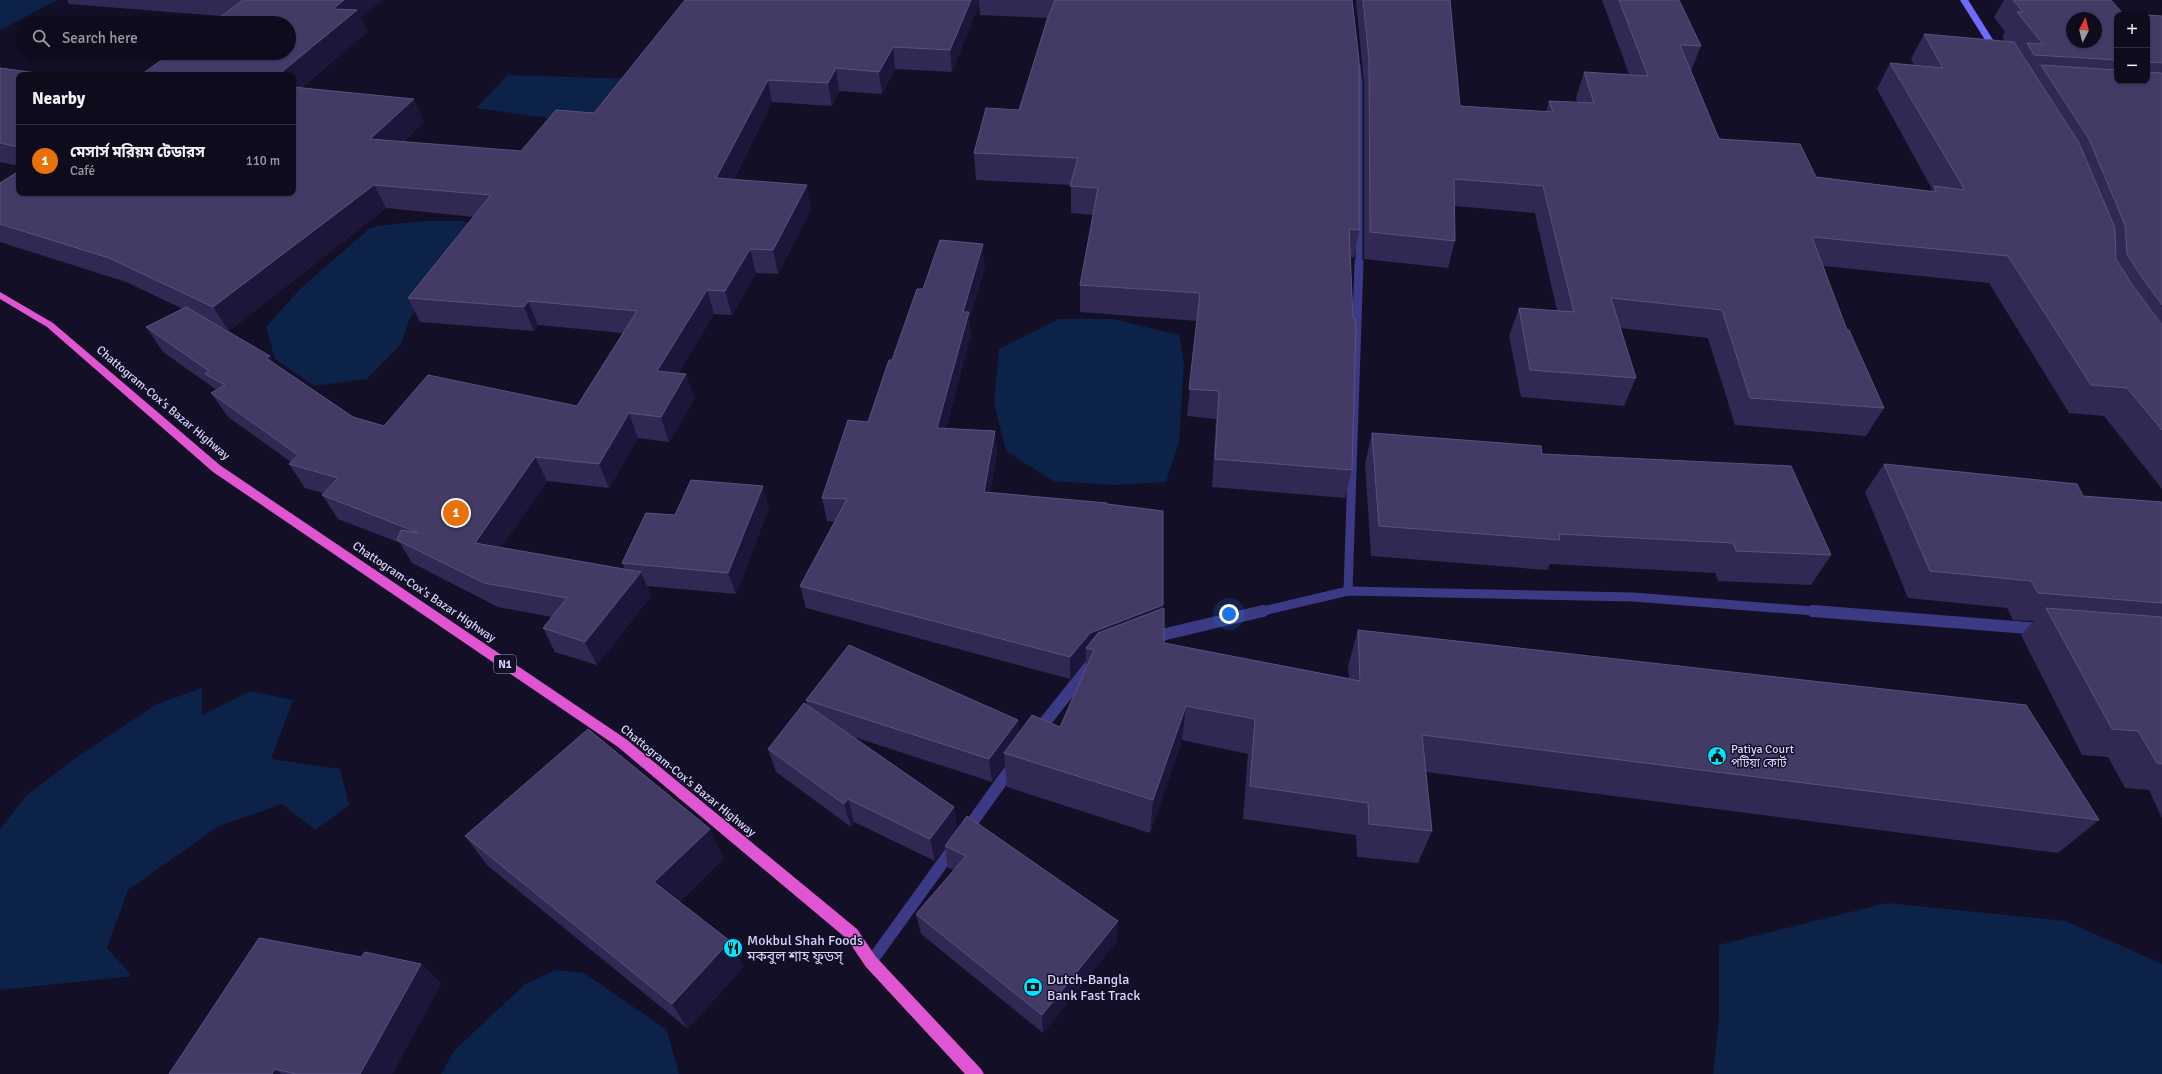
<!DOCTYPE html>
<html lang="en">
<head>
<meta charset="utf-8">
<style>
  body { margin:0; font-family:Signika,"Noto Sans Bengali",sans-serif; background:#1c1929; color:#f1f3f6 }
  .controls { position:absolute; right:12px; top:12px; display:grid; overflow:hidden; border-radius:8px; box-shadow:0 1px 3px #0004 }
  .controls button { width:36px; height:36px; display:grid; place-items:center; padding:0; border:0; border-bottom:1px solid #2e2b3b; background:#0e0b1c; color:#f1f3f6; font:20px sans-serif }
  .compass { position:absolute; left:2066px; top:12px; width:36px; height:36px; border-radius:50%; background:#0e0b1c; box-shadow:0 1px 3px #0004; rotate:7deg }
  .you { position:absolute; left:1229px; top:614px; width:14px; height:14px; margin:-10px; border:3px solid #fff; border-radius:50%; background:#1a73e8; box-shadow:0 0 0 6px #1a73e833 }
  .badge { display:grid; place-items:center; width:26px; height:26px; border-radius:50%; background:#00e5ff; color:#fff; font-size:13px; font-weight:700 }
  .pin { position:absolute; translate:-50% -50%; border:2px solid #fff; box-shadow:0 1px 4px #0006 }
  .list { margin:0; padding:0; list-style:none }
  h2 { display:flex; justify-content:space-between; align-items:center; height:52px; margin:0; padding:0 16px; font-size:17px }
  h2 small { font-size:13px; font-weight:400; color:#9b9ba3 }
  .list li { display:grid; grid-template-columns:26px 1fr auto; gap:12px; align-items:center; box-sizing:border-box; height:72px; padding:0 16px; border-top:1px solid #2e2b3b }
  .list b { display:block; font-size:15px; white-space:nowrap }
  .list p { margin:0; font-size:13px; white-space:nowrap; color:#9b9ba3 }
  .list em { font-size:13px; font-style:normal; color:#9b9ba3 }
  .icon { flex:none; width:22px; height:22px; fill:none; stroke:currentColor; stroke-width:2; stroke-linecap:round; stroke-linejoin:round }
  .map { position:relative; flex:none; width:2162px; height:1074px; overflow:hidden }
  .search { position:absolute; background:#0e0b1c; box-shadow:0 1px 3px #0004; left:16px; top:16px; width:280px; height:44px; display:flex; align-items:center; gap:10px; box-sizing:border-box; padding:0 14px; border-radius:22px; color:#9b9ba3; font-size:15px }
  .panel { position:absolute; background:#0e0b1c; box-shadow:0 1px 3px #0004; left:16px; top:72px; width:280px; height:124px; border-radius:8px }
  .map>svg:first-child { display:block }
  .water { fill:#0c2248 }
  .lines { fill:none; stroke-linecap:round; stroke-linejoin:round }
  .minor-far1 { stroke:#3d3a85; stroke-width:7 }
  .minor { stroke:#3d3a85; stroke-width:9 }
  .tertiary-far1 { stroke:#3d3a85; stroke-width:9 }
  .tertiary { stroke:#3d3a85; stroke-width:12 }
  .secondary { stroke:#6f6bff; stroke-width:7 }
  .trunk { fill:#e055d1; fill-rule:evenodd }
  .wall { fill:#312854; fill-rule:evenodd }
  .shaded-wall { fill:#1d163a }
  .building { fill:#433a66; stroke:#5a527e; fill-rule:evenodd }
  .labels { text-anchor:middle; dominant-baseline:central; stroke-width:3; stroke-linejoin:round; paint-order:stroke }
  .shield { fill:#130f26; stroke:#9e99be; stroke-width:1 }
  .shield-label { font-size:11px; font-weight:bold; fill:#d9d4ff }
  .street-label { font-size:12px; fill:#d9d4ff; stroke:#130f26 }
  .poi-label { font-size:12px; fill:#d9d4ff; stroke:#130f26; text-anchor:start }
  .near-poi-label { font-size:14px; fill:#d9d4ff; stroke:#130f26; text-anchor:start }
</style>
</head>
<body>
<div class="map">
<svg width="2162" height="1074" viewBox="0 0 2162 1074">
  <rect width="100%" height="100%" fill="#130f26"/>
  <path class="water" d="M0,0H57L0,30Z
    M508,75L631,79L592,124L476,108Z
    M425,221H462L483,226L477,238L410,318L401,344L367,379L314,386L275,359L266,327L300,289L369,229L377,226Z
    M1059,319H1113L1179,335L1184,364L1179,442L1166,482L1112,485L1053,481L1006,451L994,403L999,349Z
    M202,688V715L251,691L293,700L271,759L340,769L349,805L315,830L282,804L219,826L128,890L107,948L132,976L0,990V829L27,795L80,755L157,704Z
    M1887,903L2066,921L2162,964V1074H1713L1719,1018V945Z
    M556,970L584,973L667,1030L679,1074H441L454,1051L525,984Z"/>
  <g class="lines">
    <path class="minor-far1" d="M1357,66L1359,85V263"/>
    <path class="minor" d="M1348,591L1359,262"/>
    <path class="tertiary-far1" d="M1259,612L1348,591L1633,597L1826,612"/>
    <path class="tertiary" d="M1813,611L2040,629
      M1151,640L1166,634L1263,611
      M1037,732L1092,663
      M966,831L1014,764
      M871,962L954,847"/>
    <path class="secondary" d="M1964,0L1996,51"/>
    <path class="trunk" d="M0,292L53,323L221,466L626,739L857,929L876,957L981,1069L984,1074H965L866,967L847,939L618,747L213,472L47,327L0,299Z"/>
  </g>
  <path class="wall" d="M67,0H382L360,17L367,32L301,88L424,122L403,142L521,151L594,113L685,0H1352L1359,230L1354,258L1350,257L1352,470L1345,498L1212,487L1216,419L1187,416L1197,321L1080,312V285L1093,215L1071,213V185L976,180L974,153L1019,110L1048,18L980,15L979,4L952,72L895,69L882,94L839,91L832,106L772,102L733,180L811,209L778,274L756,273L732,315L714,314L678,374H686L694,399L669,442L638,438L609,488L547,481L501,547L625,569L622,563L675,515L769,508L736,594L647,586L651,596L597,665L555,652L543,628L552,617L498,607L412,563L400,543L338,519L322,495L323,493L305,488L289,464L291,462L228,417L211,393L216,390L214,388L163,352L146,327L183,309L126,282L0,242V183L19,193L220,16L69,4ZM386,208L474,217L408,298L420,322L534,331L538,325L623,333L577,406L384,426L353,417L219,326L229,331Z
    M1356,0H1450L1460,106L1546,112L1549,101L1577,103L1576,98L1584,72L1629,74L1602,0H1679L1701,46L1691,71L1719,139L1816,177L1931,191L1932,189L1877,89L1890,63L1914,65L1911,59L1924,34L2005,41L2002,37L2005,32L1994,17L2004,0H2111L2117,15V81H2147V15L2162,16V489L2104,416L2069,413L1989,283L1823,266L1847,330L1884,408L1866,436L1735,425L1708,338L1620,328L1636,378L1624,406L1521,397L1509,336L1519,308L1557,311L1535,213L1455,206V241L1448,268L1364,259V85Z
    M0,68L19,75V166L0,162Z
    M985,267L969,320L971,335L946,428L995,431L997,454L990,492L1107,504L1163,605L1164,643L1349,678L1348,666L1358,630L2099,820L2058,853L1426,772L1432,831L1418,863L1357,857L1356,835L1243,819L1248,754L1182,740L1150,833L1007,787L1005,764L992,782L854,737L954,807L957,828L1117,941L1043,1033L921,934L916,914L954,870L948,868L945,847L935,861L854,822L851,827L776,772L768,749L807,705L806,700L1018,720L1019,732L1060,727L1086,668V660L1070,679L806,608L800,586L835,522L827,521L822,498L868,422L892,360L923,289Z
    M1372,433L1542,454L1831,555L1811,585L1718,581L1715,573L1550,564L1547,570L1371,556L1365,464Z
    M1884,464L2083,496L2162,502V818L2149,790L2125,788L2108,757L2082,755L2021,635L2034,621L2013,620L2007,608L1908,598L1865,492Z
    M465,836L724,858L679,902L730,941L743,967L688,1029L487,865Z
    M361,957L421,964L441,984L392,1074H169Z"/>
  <path class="shaded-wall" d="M344,0H382L360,17L367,32L293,94V75H278L333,9Z
    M971,0H979V4L952,72L950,50Z
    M893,47L895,69L882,94L879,72Z
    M836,68L839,91L832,106L828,83Z
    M768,80L772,102L721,202L716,178Z
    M414,99L424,122L381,162L370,139Z
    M374,185L386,208L229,331L213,307Z
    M807,185L811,209L778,274L773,250Z
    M983,244L985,267L969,320L971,335L940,451L937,428L963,312Z
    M750,249L756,273L732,315L725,291Z
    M707,290L714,314L666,395L657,371Z
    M528,301L538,325L534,331L524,307Z
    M270,356L286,380L266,358Z
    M686,374L694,399L669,442L661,417Z
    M629,413L638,438L609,488L599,464Z
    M995,431L997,454L986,515L984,492Z
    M535,457L547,481L488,567L475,543Z
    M763,486L769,508L736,594L728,573Z
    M641,572L651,596L597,665L585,642Z
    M1163,605L1161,628L1094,650L1086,648V660L1070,679V657L1090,633Z
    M1186,706L1182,740L1150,833L1153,800Z
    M1018,720L1020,743L1004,753L1005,764L992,782L989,759Z
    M848,799L854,822L851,827L844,804Z
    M954,807L958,829L945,846V847L935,861L930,839Z
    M710,829L724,858L670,910L654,882Z
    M1118,921L1117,941L1043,1033L1042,1015Z
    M730,941L743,967L688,1029L672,1004Z
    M421,964L441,984L392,1074H360Z
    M275,1069L282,1074H272Z"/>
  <path class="building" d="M243,0H344L333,9L357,10L278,75H141L171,53H289V23H212Z
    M685,0H971L950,50L893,47L879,72L836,68L828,83L768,80L716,178L807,185L773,250L750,249L725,291L707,290L657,371L686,374L661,417L629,413L599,464L535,457L475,543L641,572L585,642L543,628L567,598L484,583L397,540L401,530L419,533L322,495L338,478L289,464L298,455L211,393L225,385L205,374L209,371L146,327L186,307L270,356L266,358L353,417L384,426L428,375L577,406L637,311L528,301L524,307L408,298L491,195L374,185L213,307L109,258L0,224V183L19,171V193H293V87L414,99L370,139L521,151L556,110L594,113Z
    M1055,0H1352L1359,60V230L1349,229L1353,318H1355L1356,326L1352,470L1215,459L1219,391L1189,389L1200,293L1080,285L1098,188L1070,186L1078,158L974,153L986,108L1019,110L1047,20Z
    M1363,0H1450L1460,106L1553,112L1549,101L1594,103L1584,72L1648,76L1619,0H1679L1701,46L1680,45L1719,139L1800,144L1816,177L1936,192L1934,186L1965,190L1890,63L1943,68L1924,34L2014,42L2079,143L2115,228L2116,259L2131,283L2162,325V430L2127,388L2091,385L2008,256L1812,237L1847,330H1849L1884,408L1750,398L1722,310L1611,298L1636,378L1530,370L1519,308L1574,312L1543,186L1454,179L1455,241L1370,232L1369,59Z
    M2013,0H2111L2123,14L2138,15H2117V60L2034,55L2027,43L2043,44L2017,12H2023ZM2072,18H2096V42H2072Z
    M2147,15L2162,16V63L2147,62Z
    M2041,65L2117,70V81H2147V72L2162,73V305L2141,276L2127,254L2125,225L2089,139Z
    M0,68L51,75H19V147L0,143Z
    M940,240L983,244L963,312H969L937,428L995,431L984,492L1107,503V504L1163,511V605L1090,633L1070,657L800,586L847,499L822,498L848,420L868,422L889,360H892L917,289H923Z
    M1372,433L1541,446L1542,454L1791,466L1831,555L1736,551L1733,543L1559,534L1560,540L1379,526Z
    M1884,464L2077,484L2083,496L2162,502V603L2038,593L2031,581L1930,571Z
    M691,480L763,486L728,573L622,563L646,513L675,515Z
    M1164,608V643L1360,681L1358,630L2026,705L2099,820L1422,735L1432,831L1369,824L1368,803L1250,786L1255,719L1186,706L1153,800L1004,753L1032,715L1060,727L1094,650L1086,648L1098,633Z
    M2046,608L2162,617V764L2157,763L2138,731L2112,729Z
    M849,645L1018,720L989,759L806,700Z
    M804,703L954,807L930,839L848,799L844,804L768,749Z
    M588,729L710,829L654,882L730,941L672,1004L465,836Z
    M967,816L1118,921L1042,1015L916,914L966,856L945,846Z
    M259,938L361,957L365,952L421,964L360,1074H296L275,1069L272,1074H169Z"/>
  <defs>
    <symbol id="civic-disc" viewBox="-11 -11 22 22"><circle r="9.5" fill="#00e5ff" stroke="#130f26"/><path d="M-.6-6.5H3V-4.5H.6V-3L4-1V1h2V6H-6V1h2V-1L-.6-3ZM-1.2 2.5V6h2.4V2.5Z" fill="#111"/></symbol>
    <symbol id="restaurant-disc" viewBox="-11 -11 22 22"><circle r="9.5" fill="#00e5ff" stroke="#130f26"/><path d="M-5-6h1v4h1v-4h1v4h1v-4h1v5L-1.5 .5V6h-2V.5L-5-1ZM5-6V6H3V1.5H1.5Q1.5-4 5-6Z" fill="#111"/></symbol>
    <symbol id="bank-disc" viewBox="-11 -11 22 22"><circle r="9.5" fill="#00e5ff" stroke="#130f26"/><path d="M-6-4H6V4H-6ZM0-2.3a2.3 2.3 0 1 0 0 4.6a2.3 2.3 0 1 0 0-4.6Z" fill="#111"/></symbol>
  </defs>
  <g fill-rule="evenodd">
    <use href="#civic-disc" x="1706" y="745" width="22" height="22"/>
    <use href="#restaurant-disc" x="722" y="937" width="22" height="22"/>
    <use href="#bank-disc" x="1022" y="976" width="22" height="22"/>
  </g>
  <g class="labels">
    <rect class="shield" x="494" y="655" width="22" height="18" rx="3"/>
    <g class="shield-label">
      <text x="505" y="664">N1</text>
    </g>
    <g class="street-label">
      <text transform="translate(163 403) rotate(40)">Chattogram-Cox's Bazar Highway</text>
      <text transform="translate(424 592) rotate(34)">Chattogram-Cox's Bazar Highway</text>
      <text transform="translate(688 781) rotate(39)">Chattogram-Cox's Bazar Highway</text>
    </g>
    <g class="poi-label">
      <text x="1731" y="749">Patiya Court<tspan x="1731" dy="14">পটিয়া কোর্ট</tspan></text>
    </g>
    <g class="near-poi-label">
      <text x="747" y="940">Mokbul Shah Foods<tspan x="747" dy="16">মকবুল শাহ ফুডস্</tspan></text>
      <text x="1047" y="979">Dutch-Bangla<tspan x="1047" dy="16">Bank Fast Track</tspan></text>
    </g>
  </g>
</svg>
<div class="controls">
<button>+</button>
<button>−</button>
</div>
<svg class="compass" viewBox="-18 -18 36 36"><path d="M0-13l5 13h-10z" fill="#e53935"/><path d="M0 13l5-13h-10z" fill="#9b9ba3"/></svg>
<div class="you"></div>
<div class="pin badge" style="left:456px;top:513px;background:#e8710a">1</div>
<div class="search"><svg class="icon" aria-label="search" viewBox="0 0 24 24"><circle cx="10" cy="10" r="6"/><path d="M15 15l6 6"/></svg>Search here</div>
<section class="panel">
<h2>Nearby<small></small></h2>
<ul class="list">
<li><span class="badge" style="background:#e8710a">1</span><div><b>মেসার্স মরিয়ম টেডারস</b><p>Café</p></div><em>110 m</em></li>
</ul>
</section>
</div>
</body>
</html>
